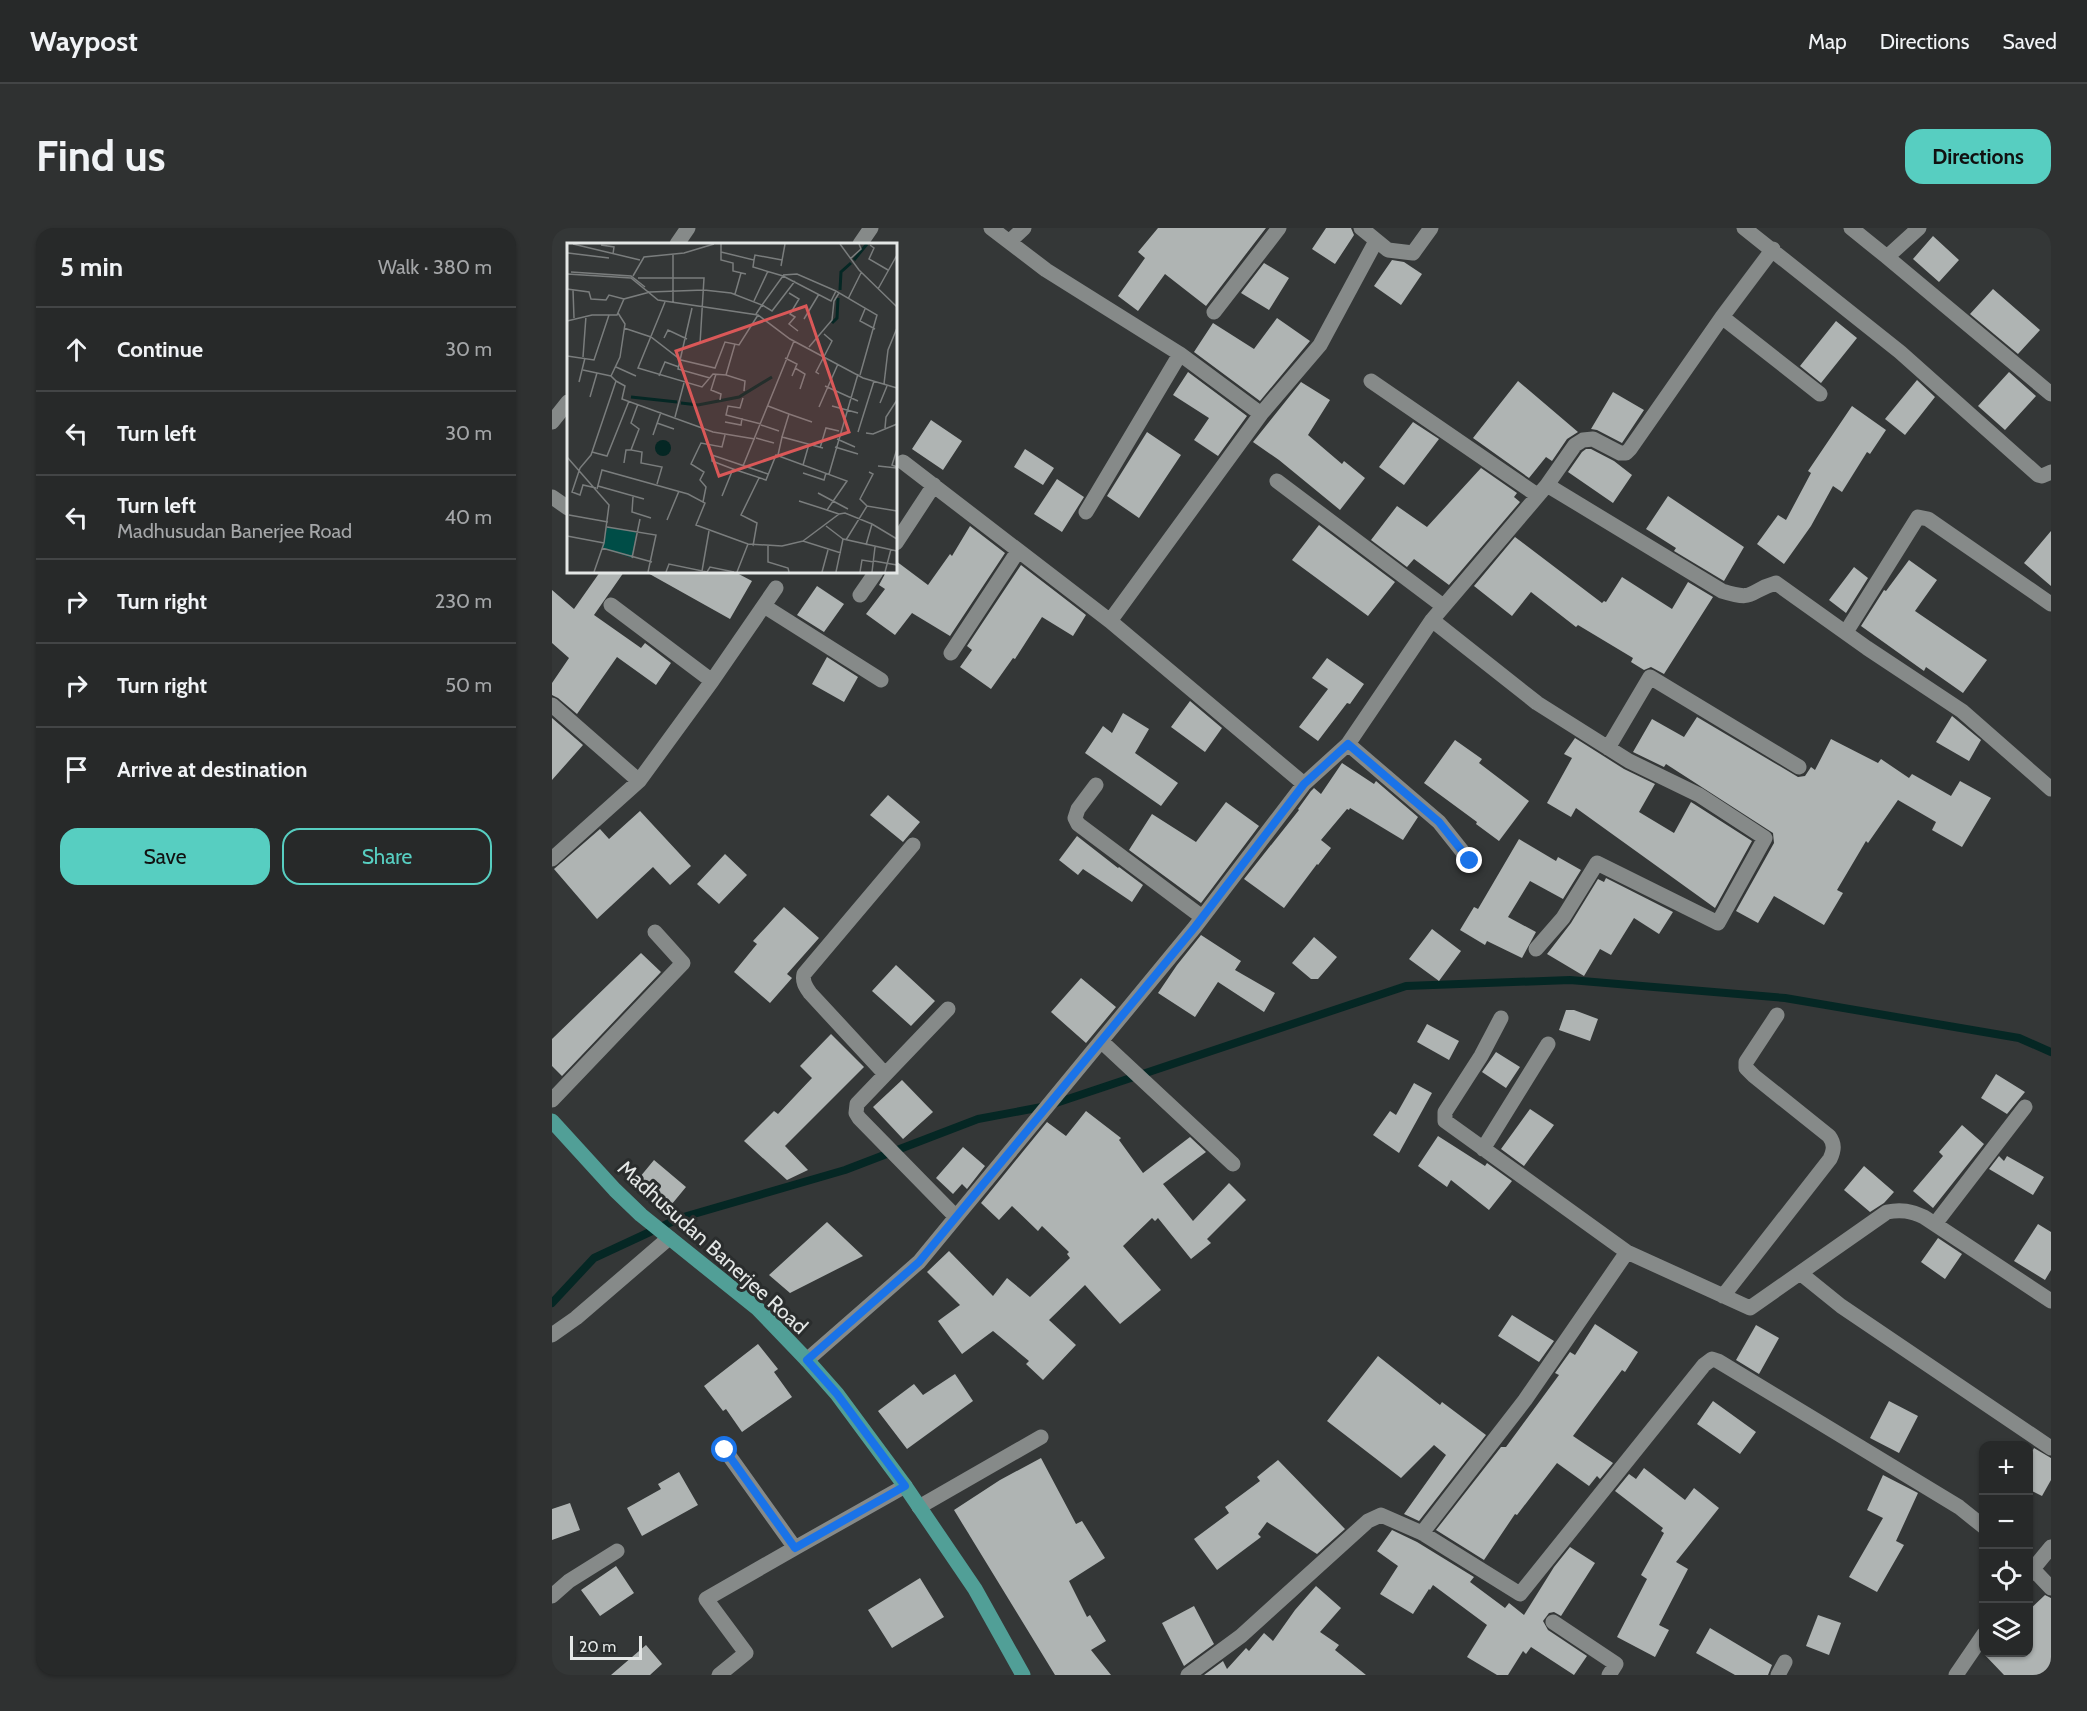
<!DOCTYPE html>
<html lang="en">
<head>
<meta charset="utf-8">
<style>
  body { margin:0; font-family:Cabin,sans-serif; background:#2f3131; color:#f1f3f6 }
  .controls { position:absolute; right:18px; bottom:18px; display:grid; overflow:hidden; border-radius:12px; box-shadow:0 2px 4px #0004 }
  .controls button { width:54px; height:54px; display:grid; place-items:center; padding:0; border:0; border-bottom:2px solid #434546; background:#272929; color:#f1f3f6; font:30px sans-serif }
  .scale { position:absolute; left:18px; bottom:15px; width:72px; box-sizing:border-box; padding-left:6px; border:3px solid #e4e7e6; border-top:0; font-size:16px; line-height:21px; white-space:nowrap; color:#e4e7e6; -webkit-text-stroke:4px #2a2d2d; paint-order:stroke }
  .stop { position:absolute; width:18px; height:18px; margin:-14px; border:4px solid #1a73e8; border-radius:50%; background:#fff }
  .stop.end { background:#1a73e8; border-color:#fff; box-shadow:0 2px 6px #0008 }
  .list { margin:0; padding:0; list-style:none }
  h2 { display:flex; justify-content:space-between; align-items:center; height:78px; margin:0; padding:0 24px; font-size:26px }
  h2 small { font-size:20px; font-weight:400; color:#a4a6a8 }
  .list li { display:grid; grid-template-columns:39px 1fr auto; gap:18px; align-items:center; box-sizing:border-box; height:84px; padding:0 24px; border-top:2px solid #434546 }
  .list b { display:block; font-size:22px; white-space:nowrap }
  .list p { margin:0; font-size:20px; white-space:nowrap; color:#a4a6a8 }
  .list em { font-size:20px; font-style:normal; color:#a4a6a8 }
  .actions { display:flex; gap:12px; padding:18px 24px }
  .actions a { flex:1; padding:14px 0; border:2px solid #57cec1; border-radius:18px; text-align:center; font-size:21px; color:#57cec1 }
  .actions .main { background:#57cec1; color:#111 }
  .icon { flex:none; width:33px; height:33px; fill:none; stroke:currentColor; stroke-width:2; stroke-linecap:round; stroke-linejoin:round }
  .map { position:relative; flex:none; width:1499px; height:1447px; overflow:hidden; border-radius:18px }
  header { display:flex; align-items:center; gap:36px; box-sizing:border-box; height:84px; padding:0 30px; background:#272929; border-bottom:2px solid #434546 }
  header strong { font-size:28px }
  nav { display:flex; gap:33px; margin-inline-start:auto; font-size:21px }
  .intro { display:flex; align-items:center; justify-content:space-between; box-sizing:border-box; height:144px; padding:0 36px }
  h1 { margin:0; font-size:42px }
  .button { padding:15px 27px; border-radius:18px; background:#57cec1; color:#111; font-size:21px; font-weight:700 }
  main { display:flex; gap:36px; padding:0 36px }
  aside { flex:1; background:#272929; border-radius:18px; box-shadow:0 2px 4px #0004 }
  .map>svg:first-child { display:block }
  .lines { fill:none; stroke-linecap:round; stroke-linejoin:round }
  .stream { stroke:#052724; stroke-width:8 }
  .building { fill:#afb4b3 }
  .minor { stroke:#868a89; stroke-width:15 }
  .major { stroke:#519f97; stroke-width:15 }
  .route { stroke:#1a73e8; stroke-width:8 }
  .labels { text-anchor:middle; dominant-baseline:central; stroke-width:6; stroke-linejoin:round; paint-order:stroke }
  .street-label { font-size:21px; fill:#e4e7e6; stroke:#2a2d2d }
  .inset-river { fill:none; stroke:#052724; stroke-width:3 }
  .inset-road { fill:none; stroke:#7a7d7d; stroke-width:1.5 }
  .view { fill:#da5858; fill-opacity:0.15; stroke:#da5858; stroke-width:3 }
  .inset-edge { fill:none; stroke:#e4e7e6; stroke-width:3 }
</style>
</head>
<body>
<header>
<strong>Waypost</strong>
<nav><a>Map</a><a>Directions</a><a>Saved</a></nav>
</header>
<div class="intro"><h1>Find us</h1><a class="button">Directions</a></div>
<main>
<aside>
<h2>5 min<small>Walk · 380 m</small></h2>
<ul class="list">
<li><svg class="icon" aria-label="ahead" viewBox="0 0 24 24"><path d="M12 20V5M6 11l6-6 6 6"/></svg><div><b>Continue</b></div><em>30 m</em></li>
<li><svg class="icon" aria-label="left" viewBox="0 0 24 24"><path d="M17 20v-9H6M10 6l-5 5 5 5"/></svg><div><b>Turn left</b></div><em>30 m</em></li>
<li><svg class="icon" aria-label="left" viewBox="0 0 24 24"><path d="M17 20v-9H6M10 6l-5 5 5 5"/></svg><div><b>Turn left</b><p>Madhusudan Banerjee Road</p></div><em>40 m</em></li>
<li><svg class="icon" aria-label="right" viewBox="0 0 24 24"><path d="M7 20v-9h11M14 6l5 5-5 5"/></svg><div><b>Turn right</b></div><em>230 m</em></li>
<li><svg class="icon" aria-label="right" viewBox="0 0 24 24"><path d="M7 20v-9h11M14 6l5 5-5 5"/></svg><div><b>Turn right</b></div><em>50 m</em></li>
<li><svg class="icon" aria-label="arrive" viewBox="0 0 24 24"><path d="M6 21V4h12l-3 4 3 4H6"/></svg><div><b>Arrive at destination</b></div></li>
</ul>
<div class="actions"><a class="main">Save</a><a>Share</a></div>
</aside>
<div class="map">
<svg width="1499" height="1447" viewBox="0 0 1499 1447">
  <rect width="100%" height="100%" fill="#343737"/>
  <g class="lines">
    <path class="stream" d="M0,1075L42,1030L128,990L293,942L426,891L495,878L854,758L1018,752L1233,770L1467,810L1499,824"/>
  </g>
  <path class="building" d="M606,0H714L654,78L613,46L586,83L566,68L593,30L586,24Z
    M774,0H799L802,7L783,36L760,21Z
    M1381,8L1407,32L1387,54L1361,31Z
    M840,32L852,34L870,46L849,77L822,58Z
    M712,35L737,50L717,82L689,65Z
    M1441,61L1488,102L1466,126L1418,86Z
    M725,90L758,113L708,173L642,124L661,95L702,121Z
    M1284,93L1305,110L1269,155L1248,138Z
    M636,144L695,188L666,228L642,212L657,190L621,167Z
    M1457,144L1484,168L1453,202L1426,178Z
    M1365,152L1383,169L1353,207L1333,191Z
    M966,153L1026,204L1015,211L1000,233L994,229L977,250L921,210Z
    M749,154L778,172L756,207L790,236L792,233L813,250L788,282L727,232L701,214Z
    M1061,164L1092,182L1070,215L1045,202L1039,201Z
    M1300,178L1334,202L1318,226L1315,224L1290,264L1281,258L1259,298L1232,336L1205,316L1226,287L1234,292L1259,245L1256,243Z
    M379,192L410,213L391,242L360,221Z
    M861,194L887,211L852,257L827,239Z
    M595,204L629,227L587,290L555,268Z
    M473,221L502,240L491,257L462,239Z
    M1034,221H1039L1062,233L1080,247L1061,275L1016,244L1030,224Z
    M929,240L965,265L962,269L968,274L897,357L862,331L855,339L819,312L845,278L875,299Z
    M505,251L532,269L510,304L482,286Z
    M1116,268L1192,319L1172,353L1122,323L1124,320L1094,301Z
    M767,297L843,354L816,388L740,332Z
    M418,298L453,325L398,408L360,385L343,407L314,386L333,361L327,357L334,344H344V333L376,357L398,326L400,328Z
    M1499,303V358L1472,335Z
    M963,309L1050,375L1052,373L1054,374L1070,349L1120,381L1136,354L1161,369L1112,446L1099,439L1092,442L1079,434L1081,430L1026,397L1024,399L979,364L960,388L922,358Z
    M1357,332L1385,352L1363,383L1435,432L1411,465L1374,439L1372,443L1309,398L1332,362L1334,363Z
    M469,337L534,387L521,408L490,389L463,431L461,430L439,461L408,439L420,422L415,418Z
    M1302,339L1316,350L1294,385L1277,372Z
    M48,344H72L42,387L89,420L93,415L119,435L104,457L65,429L25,486L6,470L0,467V455L17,430L0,415V362L22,381Z
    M94,344H183L200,353L178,391Z
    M265,358L292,376L272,404L245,387Z
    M275,429L306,449L292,474L260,456Z
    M775,430L812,456L798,476L795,475L766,513L747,499L776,461L760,450Z
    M638,473L670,500L653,524L619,499Z
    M571,485L597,501L583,525L626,555L609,578L533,525L551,498L560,505Z
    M1400,488L1429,512L1417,533L1384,514Z
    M1145,489L1246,549L1253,548L1259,539L1263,542L1279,511L1326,535L1329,531L1357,550L1360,546L1399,568L1408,553L1439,570L1410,619L1380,602L1384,594L1346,572L1316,615L1314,613L1285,662L1291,665L1272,697L1222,668L1206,695L1184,683L1222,615L1221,605L1114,536L1112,539L1081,524L1100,491L1132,509Z
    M0,490L31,517L0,552Z
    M1023,510L1072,541L1103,556L1087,584L1122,605L1139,574L1200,613L1163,680L1024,580L1019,589L995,575L1020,530L1012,526Z
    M903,512L930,531L927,535L977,573L947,613L924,596L925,594L872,555Z
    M790,535L822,556L824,553L866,589L851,612L798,580L797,582L795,581L769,612L779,620L766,637L765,636L732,680L692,651L747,582L746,581L759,563L762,560L769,566Z
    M336,567L368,594L351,614L318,587Z
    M674,574L707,598L649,675L577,622L600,586L644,614Z
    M88,583L139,638L118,657L101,639L45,691L2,641L48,601L57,611Z
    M525,608L566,640L567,639L591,657L580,674L531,641L526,647L507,632Z
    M967,611L1004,633L1006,629L1029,642L1011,671L978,653L956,689L984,704L970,730L935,713L933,717L908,702L922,679L926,681Z
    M173,626L195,647L167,676L145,656Z
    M1054,650L1121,684L1107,706L1082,690L1059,727L1048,721L1032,748L995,726L1019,695L1046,651L1052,654Z
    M232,679L267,710L235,746L240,750L218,775L182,744L205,716L201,713Z
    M880,701L909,723L887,753L857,731Z
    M649,707L689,733L683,742L723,765L712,784L666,754L643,789L606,765L625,737Z
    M762,709L785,729L766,751H759L740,735Z
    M89,725L109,744L10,848L0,838V811Z
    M344,737L383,773L359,798L320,763Z
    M529,750L564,779L534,815L499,784Z
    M1014,782H1022L1046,791L1038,813L1007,802Z
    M875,796L907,813L897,832L865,814Z
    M279,806L312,839L233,918L256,942L235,952L192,913L222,883L226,886L260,850L248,838Z
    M944,824L968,839L954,860L930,844Z
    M1444,846L1473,864L1455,886L1429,870Z
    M350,852L381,884L351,911L321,879Z
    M862,855L880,865L847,925L821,907L838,883L844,887Z
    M978,881L1002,897L972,938L949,921Z
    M534,883L569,910L567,912L591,945L638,909L654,924L611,956L641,993L677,955L694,972L655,1011L659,1015L639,1031L606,990L603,993L600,990L571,1018L609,1062L568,1096L533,1057L497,1092L524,1117L491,1152L474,1136L477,1133L441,1103L410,1126L386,1093L408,1077L375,1044L397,1023L441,1068L455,1050L478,1069L518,1030L515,1026L517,1024L490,998L486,1003L460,978L447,992L429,975L495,894L514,908Z
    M1410,897L1432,916L1381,980L1361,963L1391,928L1387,924Z
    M886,908L933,938L935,935L960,953L937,982L899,952L895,959L866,938Z
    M411,919L433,938L415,961L410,956L401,966L384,950Z
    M1447,928L1452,933L1455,928L1492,949L1481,967L1437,941Z
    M102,932L134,959L115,982L83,955Z
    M1312,938L1342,964L1332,975L1318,984L1292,962Z
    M275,994L311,1028L238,1065L217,1047Z
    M1486,996L1499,1004V1042L1493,1052L1462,1033Z
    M1386,1010L1410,1026L1393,1051L1369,1034Z
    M960,1087L1002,1113L987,1134L946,1108Z
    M1043,1096L1086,1124L1073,1144L1070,1142L1021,1208L1061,1235L1048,1251L1045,1248L1037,1258L1005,1235L965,1287L963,1286L932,1332L884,1302L949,1219H954L1007,1147L1003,1145L1018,1124L1023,1127Z
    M1204,1097L1227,1110L1207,1146L1184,1132Z
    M206,1116L226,1141L222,1144L240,1169L190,1204L174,1181L171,1183L152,1158Z
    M826,1128L888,1177L890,1174L934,1207L867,1293L852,1286L894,1227L882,1217L849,1250L775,1193Z
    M403,1146L421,1173L355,1221L326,1183L362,1156L371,1167Z
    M1161,1173L1204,1204L1188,1226L1145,1196Z
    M1337,1173L1366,1188L1347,1225L1318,1210Z
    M1482,1220L1499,1230V1252L1490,1268L1476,1261V1231Z
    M489,1230L524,1296L530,1293L553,1330L517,1353L535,1389L538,1387L554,1413L539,1422L559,1447H503L402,1282L448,1252Z
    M726,1232L793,1301L765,1326L715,1294L706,1306L709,1309L665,1342L642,1311L677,1285L673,1279L708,1253L705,1249Z
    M1092,1240L1133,1272L1142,1260L1167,1280L1124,1334L1136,1341L1107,1397L1117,1402L1103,1429L1065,1409L1095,1351L1089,1347L1112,1305L1109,1303L1111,1300L1063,1263L1077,1246L1084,1251Z
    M127,1244L146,1277L90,1308L75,1280L109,1261L106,1256Z
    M1331,1247L1366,1265L1344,1313L1352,1317L1325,1364L1297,1349L1331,1290L1315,1282Z
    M18,1275L28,1302L0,1312V1281Z
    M840,1302L865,1314L922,1349L918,1354L953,1380L957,1375L972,1387L1002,1339L1018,1319L1043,1335L1009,1388L1002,1384L997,1385L991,1393L996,1402L1035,1428L1022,1447L979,1419L974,1426L971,1423L956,1447H945L915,1429L935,1397L881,1357L878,1362L877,1361L861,1386L828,1366L846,1338L825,1323Z
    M64,1338L82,1365L48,1388L29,1362Z
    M368,1350L392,1389L340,1420L316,1382Z
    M764,1358L789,1380L768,1404L787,1417L783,1422L814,1447H652L671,1433L675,1441L694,1420L697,1423L712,1405L721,1413L743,1382Z
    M1493,1367L1499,1370V1447H1452L1431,1425H1476V1383Z
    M642,1378L662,1416L632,1438L610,1395Z
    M1266,1387L1289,1395L1277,1427L1254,1418Z
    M1158,1400L1220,1437L1216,1447H1183L1144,1425Z
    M94,1417L110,1436L98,1447H59Z"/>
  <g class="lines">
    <path class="minor" d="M439,0L494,42L628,126L709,186L768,117L824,13
      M809,0L836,22L861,25L879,0
      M1192,0L1348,124L1486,247L1490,248L1499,244
      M1299,0L1335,29L1367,0
      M457,14L472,0
      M125,16L136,0
      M308,16L319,0
      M1335,29L1499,166
      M662,84L727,0
      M1170,89L1268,166
      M819,153L985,267
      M709,186L558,393L752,556
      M0,194L16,174
      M351,234L558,393
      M725,253L891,378
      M995,257L1170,363C1205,374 1195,363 1224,355L1315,420L1410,483L1499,561
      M0,269L16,280
      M534,284L628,126
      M344,315L382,257
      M308,367L324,344
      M59,377L160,453
      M212,378L329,452
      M880,392L985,475L1077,533L1147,567L1213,610L1166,695L1045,635L1011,690L984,721
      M1294,404L1366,289L1376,291L1499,376
      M399,425L466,323
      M0,477L87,553
      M796,516L887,594L918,633
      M1056,520L1098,449L1247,539
      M544,557L526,581L523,590L526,596L650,689
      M0,631L87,553L160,453L224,360
      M396,781L305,876L304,885L307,890L404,989
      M549,813L681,936
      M332,845L258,765C254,759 250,754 252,746L361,617
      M0,872L131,735L103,704
      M931,921L996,816
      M1383,996L1473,879
      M1075,1024L1198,1080L1335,984C1349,981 1359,983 1372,989L1499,1073
      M1248,1045L1289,1078L1499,1220
      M1171,1068L1278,931C1282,922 1283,916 1277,908L1202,848L1194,840V834L1225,787
      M0,1107L24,1090L117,1010
      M255,1132L367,1034L643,699L752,556L796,516L880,392L995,257L1023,217L1031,212L1041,211L1068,225H1074L1078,221L1170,89L1221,21
      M367,1279L489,1209
      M870,1305L973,1172L1075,1024L893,893V884L929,828L949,790
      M243,1320L353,1258
      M1476,1336L1499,1360
      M1476,1347L1499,1319
      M0,1368L17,1353L65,1323
      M1001,1394L1064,1436L1057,1447
      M167,1447L194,1425L154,1371L243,1320L173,1222
      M636,1447L689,1408L816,1293L829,1287L870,1305L968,1366L1152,1137L1160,1131L1166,1133L1407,1279L1432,1299
      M1226,1447L1233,1434
      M1404,1447L1432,1406"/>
    <path class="major" d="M0,893L63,962L89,987L206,1081L255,1132L285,1166L353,1258L423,1361L471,1447"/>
  </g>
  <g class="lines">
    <path class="route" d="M173,1222L243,1320L353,1258L285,1166L255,1132L367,1034L643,699L752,556L796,516L887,594L918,633"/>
  </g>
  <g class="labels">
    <g class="street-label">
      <text transform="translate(161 1019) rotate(42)">Madhusudan Banerjee Road</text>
    </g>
  </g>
  <g transform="translate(15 15)">
    <rect width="330" height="330" fill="#343737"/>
    <path d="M40,284L69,289L65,315L35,305Z" fill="#004d47"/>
    <path d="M88 205a8 8 0 1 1 16 0a8 8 0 1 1-16 0Z" fill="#052724"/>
    <path class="inset-river" d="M287,17L300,1M273,47L274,29L284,20M265,80L270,75L271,55M64,154L110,159M114,160L131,162L172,154L205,134"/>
    <path class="inset-road" d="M6,1L73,17M154,1V17L166,20V28L179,31M273,1L292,27L330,64M34,2L47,4L46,11M303,2L307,5L302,16L321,27M154,9L187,17L186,24L216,33L195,62L205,68L228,38M1,10L42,15M283,16L294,6L292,1M187,17L188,12L215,17M214,23L218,1M4,29L64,33L78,44M0,31L64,35L91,57L191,72L223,96L296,135L330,145M216,32L230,31L269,48M66,33L77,14L117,10L147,1M216,33L264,58L269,48L310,72L293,132M71,35H137L133,101M0,46L22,49L24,56L39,57L42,52L57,56M311,46L330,12M6,47L7,75M222,50L232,56L223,71L228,74L222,81L231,88M168,51L174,30M281,56L294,30M187,58L201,28M98,59L71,125L135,144L146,131L159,132M106,60V12M125,65L111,126L143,135M298,66L293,78L308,86M237,76L252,51M0,78L25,72H50L57,56L83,49L137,47L164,50L195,62L189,71M57,85L84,94L114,117L148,125L158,99L172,102L191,72M97,95L101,87L120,96M168,101L159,132L178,138L177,148M242,104L265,77L267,58L272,50M0,113L27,117L42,72M16,114L19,73M218,115L230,121L225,133M49,124L69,133M228,125L238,131L233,146M16,127L44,133M149,131L144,147L154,151L153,157M252,131L249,129L265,98L257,91M92,133L98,119L112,124M49,138L58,143L55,156L146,189L188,196M12,139L18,115M317,141L321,107L330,85M258,143L291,158M23,154L30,130M176,155L173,165L161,163L159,172L194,181M313,160L320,143M71,161L64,180L72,186L64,207L75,209L74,220L95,224L90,241M201,163L222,171L215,194M265,163L291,170M252,164L271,121M222,171L245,179M108,174L117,140M158,179L174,182L175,175M90,180L107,186M194,182L212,188M318,185L319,174L330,157M291,189L307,138M299,190L306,191L330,181M86,192L94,169M189,195L207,200M270,196L288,204M268,204L291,211M253,205L259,185L272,188M330,206L325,222L330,224M25,209L40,213L62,158M211,212L215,194L256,205M0,214L42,262L37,300L27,329M57,220L59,207H64M236,222L242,201M176,223L227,98M311,223L330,225M166,226L145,218V212L201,231M236,230L257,237L259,230M262,231L291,131M31,243L77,256M29,245L16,242L13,252L5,249L13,225L24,212L49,138L44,133L53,114L58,81L51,70M30,246L35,227L121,251L138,260L129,282L181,301M251,250L281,266M155,253L166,226L199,237L209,212L280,238L260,267L272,271L236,298M66,254L65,269L84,275M232,258L260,267M136,259L139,244L133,237L137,229L124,221L134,200L155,204L158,192M300,263L293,256L306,231L302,229M272,271L278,270L305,281M2,272L41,279M100,277L112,248M259,283L276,296M40,284L89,292L81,329M0,293L37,300M279,297L300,263L330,268M299,302L305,281L330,296M186,303L190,280L174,272L192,235M201,303V319L221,325L222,329M35,305L85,319M65,315L73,276M307,318L330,322M135,328L142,288M99,329L102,321L140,329L143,324L167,329M170,329L181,301L215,303L236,298L274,310M255,329L261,307M269,329L276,296L330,308M293,329L295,317L307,319M305,329L308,304M318,329L324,306"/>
    <path class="view" d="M239,63L282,189L152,233L109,108Z"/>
    <rect width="330" height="330" class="inset-edge"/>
  </g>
</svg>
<div class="controls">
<button>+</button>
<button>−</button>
<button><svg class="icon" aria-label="locate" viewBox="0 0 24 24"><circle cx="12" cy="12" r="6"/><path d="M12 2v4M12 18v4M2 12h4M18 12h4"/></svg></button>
<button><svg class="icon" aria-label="layers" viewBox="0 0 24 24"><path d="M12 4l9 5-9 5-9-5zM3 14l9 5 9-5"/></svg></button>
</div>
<div class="scale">20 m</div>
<div class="stop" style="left:173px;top:1222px"></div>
<div class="stop end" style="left:918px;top:633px"></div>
</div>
</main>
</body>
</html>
